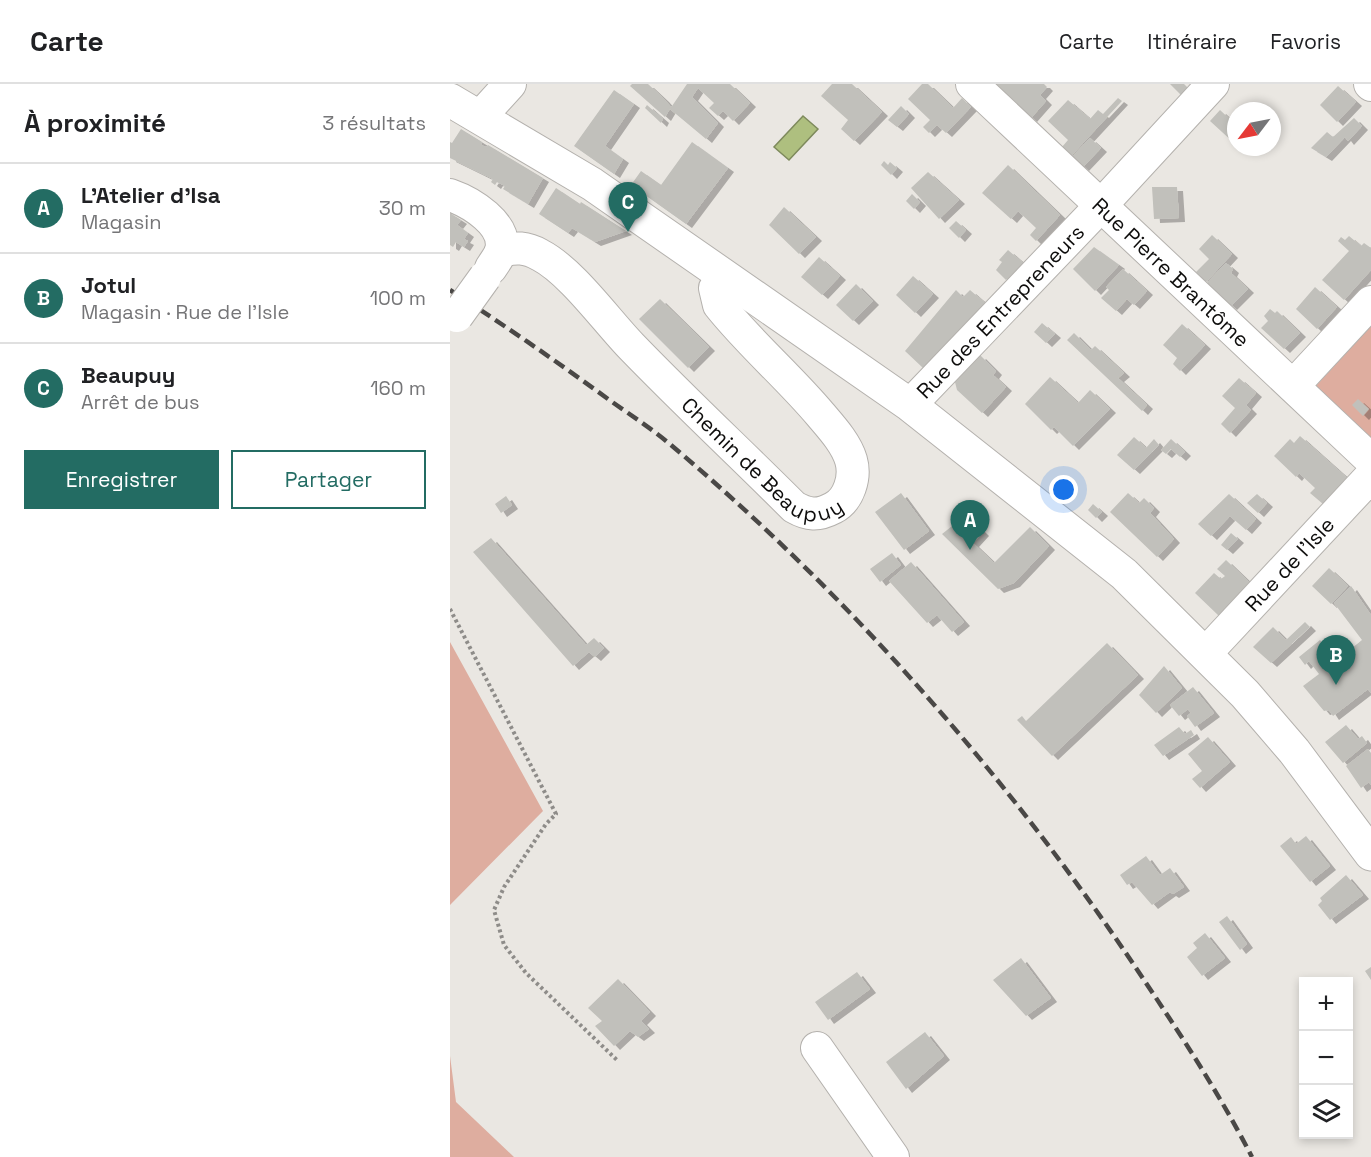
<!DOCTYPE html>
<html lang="fr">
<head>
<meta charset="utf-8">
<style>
  body { margin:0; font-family:"Space Grotesk",sans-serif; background:#f6f6f6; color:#202124 }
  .controls { position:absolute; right:18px; bottom:18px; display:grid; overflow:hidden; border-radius:0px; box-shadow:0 3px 9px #0003 }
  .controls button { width:54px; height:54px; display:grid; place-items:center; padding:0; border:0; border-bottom:2px solid #e0e0e0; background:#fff; color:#202124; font:30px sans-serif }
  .compass { position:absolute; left:777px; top:18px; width:54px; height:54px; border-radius:50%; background:#fff; box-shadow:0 3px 9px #0003; rotate:238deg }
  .you { position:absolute; left:614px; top:406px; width:21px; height:21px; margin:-15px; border:4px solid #fff; border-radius:50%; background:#1a73e8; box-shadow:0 0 0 9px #1a73e833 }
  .badge { display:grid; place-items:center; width:39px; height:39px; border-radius:50%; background:#236c63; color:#fff; font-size:20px; font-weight:700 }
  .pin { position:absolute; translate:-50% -50px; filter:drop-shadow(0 2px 3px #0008) }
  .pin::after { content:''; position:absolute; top:32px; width:21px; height:18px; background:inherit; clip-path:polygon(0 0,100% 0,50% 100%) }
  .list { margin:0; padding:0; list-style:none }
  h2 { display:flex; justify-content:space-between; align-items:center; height:78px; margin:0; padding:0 24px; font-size:26px }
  h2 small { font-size:20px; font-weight:400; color:#757577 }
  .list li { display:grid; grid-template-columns:39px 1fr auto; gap:18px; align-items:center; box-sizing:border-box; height:90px; padding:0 24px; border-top:2px solid #e0e0e0 }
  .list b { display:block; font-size:22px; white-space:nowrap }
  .list p { margin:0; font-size:20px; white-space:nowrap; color:#757577 }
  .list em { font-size:20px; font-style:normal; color:#757577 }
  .actions { display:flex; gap:12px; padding:18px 24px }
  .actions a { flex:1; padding:14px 0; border:2px solid #236c63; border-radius:0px; text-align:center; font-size:21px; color:#236c63 }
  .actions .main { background:#236c63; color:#fff }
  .icon { flex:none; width:33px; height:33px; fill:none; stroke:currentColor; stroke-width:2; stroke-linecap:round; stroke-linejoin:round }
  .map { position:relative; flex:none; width:921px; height:1073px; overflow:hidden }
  header { display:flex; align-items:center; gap:36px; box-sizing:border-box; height:84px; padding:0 30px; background:#fff; border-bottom:2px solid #e0e0e0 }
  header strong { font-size:28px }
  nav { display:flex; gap:33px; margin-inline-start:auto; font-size:21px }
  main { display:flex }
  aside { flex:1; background:#fff }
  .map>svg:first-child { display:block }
  .green { fill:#dead9f }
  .water { fill:#aebf7f; stroke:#7e8a5c; stroke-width:1.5 }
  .building { fill:#c1c0bb; filter:url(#shadow) }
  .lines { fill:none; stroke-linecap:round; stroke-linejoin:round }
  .minor-casing { stroke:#b4b1ad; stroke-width:34 }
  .major-casing { stroke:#b4b1ad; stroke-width:35 }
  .path { stroke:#8e8c89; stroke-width:4; stroke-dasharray:3 3; stroke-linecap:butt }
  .minor { stroke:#fff; stroke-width:32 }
  .major { stroke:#fff; stroke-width:33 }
  .rail { stroke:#4a4846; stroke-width:4.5; stroke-dasharray:12 6; stroke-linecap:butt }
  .minor-bridge-casing { stroke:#b4b1ad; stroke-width:34; stroke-linecap:butt }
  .minor-bridge { stroke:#fff; stroke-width:32 }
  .labels { text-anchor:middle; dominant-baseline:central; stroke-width:4.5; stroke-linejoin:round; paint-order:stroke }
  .street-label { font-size:21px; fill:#0e0d0c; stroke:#f7f4ef }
</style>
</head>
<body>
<header>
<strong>Carte</strong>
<nav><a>Carte</a><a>Itinéraire</a><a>Favoris</a></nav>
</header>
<main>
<aside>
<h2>À proximité<small>3 résultats</small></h2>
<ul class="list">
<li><span class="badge">A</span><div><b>L'Atelier d'Isa</b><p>Magasin</p></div><em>30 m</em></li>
<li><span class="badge">B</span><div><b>Jotul</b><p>Magasin · Rue de l'Isle</p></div><em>100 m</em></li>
<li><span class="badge">C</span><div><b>Beaupuy</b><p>Arrêt de bus</p></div><em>160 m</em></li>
</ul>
<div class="actions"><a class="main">Enregistrer</a><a>Partager</a></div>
</aside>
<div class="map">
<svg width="921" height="1073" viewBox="0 0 921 1073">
  <defs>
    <filter id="shadow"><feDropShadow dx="6" dy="4" stdDeviation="0" flood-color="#0004"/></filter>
  </defs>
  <rect width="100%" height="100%" fill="#eae7e2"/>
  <path class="green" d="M921,242V359L863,305Z
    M0,558L93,727L0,821Z
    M0,972L6,1018L64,1073H0Z"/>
  <path class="water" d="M353,32L368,45L339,76L324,63Z"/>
  <path class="building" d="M182,0H198L213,14L221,23L215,33L180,2Z
    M237,0H280L300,19L283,37L273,27L268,32L259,24L264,19L248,4L242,13L268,39L256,55L220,25Z
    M382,0H402L432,28L404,57L391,45L398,36L371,12Z
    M472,0H478L503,24L512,14L521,23L496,49L487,41L479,49L473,43L480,36L458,15Z
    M545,0H594L597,3L590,11L596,17L581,34Z
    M720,0H734L738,4L731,11Z
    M888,2L906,18L887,38L870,21Z
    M164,6L184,20L155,62L173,75L164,90L124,62Z
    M668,14L672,17L621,72L612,63L618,56L598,37L618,16L640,35L648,26L653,30Z
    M197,21L213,35L211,39L195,24Z
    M451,22L459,30L447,43L438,36Z
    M770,26L786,41L784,59L760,37Z
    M904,34L912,42L898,57L895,53L876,73L861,64L877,48L883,53Z
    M11,45L32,58L31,61L36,63L38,61L93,94L78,120L53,105L55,102L47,98L45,101L41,98L43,95L0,74V58L2,59Z
    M640,54L651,64L633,83L622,73Z
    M242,58L278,84L236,140L181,101L191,87L211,101Z
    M434,77L438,81L440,78L447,84L441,91L431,81Z
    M558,81L610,131L586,157L580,151L586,144L568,127L561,135L532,109Z
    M478,88L509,116L489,135L461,104Z
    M702,103H727L729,134L704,135Z
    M106,104L130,120L131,118L176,147L145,158L122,144L118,149L89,130Z
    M462,110L470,118L464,125L456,117Z
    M334,123L366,153L349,170L319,141Z
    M0,129L11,136L7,141L18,149L14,155L18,157L14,163L6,158L3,163L0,161Z
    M506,137L516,146L509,154L499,144Z
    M762,151L782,170L756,198L746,188L759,175L749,165Z
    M899,152L911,162L914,159L921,164V186L894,216L872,196L899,167L888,157L891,153L895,156Z
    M644,163L669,181L645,207L623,185Z
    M558,166L573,179L556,196L546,186L552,178L549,176Z
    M369,173L390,192L372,211L351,193Z
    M776,179L783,185L781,189L798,205L781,222L757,199Z
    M673,185L697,207L684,221L677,215L666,227L651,214L659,206L656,203Z
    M463,192L483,210L465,229L446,211Z
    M406,200L423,217L403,237L386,221Z
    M865,203L887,223L867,245L846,225Z
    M506,206L513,213L520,206L535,219L473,284L455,267Z
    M210,215L259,263L238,284L189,235Z
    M820,225L825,229L827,227L850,249L834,265L811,244L818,237L814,232Z
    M592,239L605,250L596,259L584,248Z
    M732,240L755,261L730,287L723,280L727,274L713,261Z
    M624,249L641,266L645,262L674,289L668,294L697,321L692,327L617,256Z
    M530,271L546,287L543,291L556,303L532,329L507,306L505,298Z
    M600,293L628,319L640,306L660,325L623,362L604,343L601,346L575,320Z
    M789,294L806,309L796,321L801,326L780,349L771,340L785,324L772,312Z
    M908,315L919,325L913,332L902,321Z
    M850,352L897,394L873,420L860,409L865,404L849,389L846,393L824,372L840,355L844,359Z
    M684,353L696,364L704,355L709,361L684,386L667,371Z
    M721,355L735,368L730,373L721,365L716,370L711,366Z
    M451,409L479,447L454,466L425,428Z
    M678,409L689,419L694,414L704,424L700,429L724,455L707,473L660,428Z
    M779,410L806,435L796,446L780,432L761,452L748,440Z
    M807,410L817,419L808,429L797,419Z
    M56,412L62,421L51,429L45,420Z
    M643,420L652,428L646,434L638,426Z
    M516,431L533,448L523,459L544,479L580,443L599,462L564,499L548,505L492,450Z
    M781,449L788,455L777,466L771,461Z
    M41,454L136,561L144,554L154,564L145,573L139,568L123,582L23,468Z
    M442,469L451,481L430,498L420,485Z
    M776,476L800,499L769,532L745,509L764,489L771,495L775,492L767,485Z
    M461,478L514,538L502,548L487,531L477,539L439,497Z
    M879,484L898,502L881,520L862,502Z
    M901,502L921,531V609L918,605L883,632L879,626L874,627L853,602L869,590L859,577L855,581L849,573L870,556L886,577L912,556L884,519Z
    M855,538L860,543L821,579L803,563L823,543L836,556Z
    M657,559L688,591L602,672L567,636L572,632L576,637Z
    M714,582L732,604L706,629L689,611Z
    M743,603L764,629L745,643L737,632L741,629L738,625L729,632L720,621Z
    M896,641L908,655L912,652L917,659L893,679L875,658Z
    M729,643L735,650L741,646L744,651L713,672L704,661Z
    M758,653L780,678L750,704L742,695L752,687L738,670Z
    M918,665L921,669V701L919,698L911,704L896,682Z
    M856,752L880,782L860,798L830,762L841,753L846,760Z
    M696,772L710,791L720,784L734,803L723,810L720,808L702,821L682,798L677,801L670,791Z
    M896,791L913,811L880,836L868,821L872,817L870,814Z
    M777,832L797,860L790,866L769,838Z
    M755,849L775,874L752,892L737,873L747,864L743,859Z
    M571,874L601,914L576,932L543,896Z
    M921,883V896L915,887Z
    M407,888L420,905L378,936L365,918Z
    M168,895L200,928L191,937L199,945L188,953L180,947L164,962L145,942L152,937L138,924Z
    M475,948L494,972L456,1005L436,978Z"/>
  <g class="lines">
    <defs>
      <g id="minor">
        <path id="s1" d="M522,0L921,376"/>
        <path d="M920,0L921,1"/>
        <path d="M30,33L60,0"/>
        <path d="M0,111C20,118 58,140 51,167C49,173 44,179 41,184"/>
        <path id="s2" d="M51,167C66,163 76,163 90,171C121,187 156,236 181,262C234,317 290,369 344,423C358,431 368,432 383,424C399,416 406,393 401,376C396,359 381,343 370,330C338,292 300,260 269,221L265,204L274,192"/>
        <path d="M843,302L921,218"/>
        <path id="s3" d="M460,321L643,130L763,0"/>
        <path id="s4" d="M756,569L921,392"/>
        <path d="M367,964L443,1073"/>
      </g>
      <path id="major" d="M0,16L142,100L460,321L674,490L795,610L844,667L921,770"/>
    </defs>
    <use href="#minor" class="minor-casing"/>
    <use href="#major" class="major-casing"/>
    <path class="path" d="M0,525L106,730L96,740L54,803L44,826L54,861L76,889L168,977"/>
    <use href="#minor" class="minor"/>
    <use href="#major" class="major"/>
    <path class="rail" d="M0,206C54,241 106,277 158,315C179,330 201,344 221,361C399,511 556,691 686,884C727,945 768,1007 802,1073"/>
    <defs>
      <path id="minor-bridge" d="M7,232L35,193"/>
    </defs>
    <use href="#minor-bridge" class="minor-bridge-casing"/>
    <use href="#minor-bridge" class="minor-bridge"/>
  </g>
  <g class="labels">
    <g class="street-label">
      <text stroke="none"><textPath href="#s1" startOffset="274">Rue Pierre Brantôme</textPath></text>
      <text stroke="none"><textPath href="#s3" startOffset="130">Rue des Entrepreneurs</textPath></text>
      <text stroke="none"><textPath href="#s2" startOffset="348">Chemin de Beaupuy</textPath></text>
      <text stroke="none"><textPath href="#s4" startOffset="122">Rue de l'Isle</textPath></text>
    </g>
  </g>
</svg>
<div class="controls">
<button>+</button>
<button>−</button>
<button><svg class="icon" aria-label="layers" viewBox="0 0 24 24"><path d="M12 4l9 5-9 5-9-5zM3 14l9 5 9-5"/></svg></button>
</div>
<svg class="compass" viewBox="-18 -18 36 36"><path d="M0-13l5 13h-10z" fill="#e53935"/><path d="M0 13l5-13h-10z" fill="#757577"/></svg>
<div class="you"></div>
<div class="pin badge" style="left:520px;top:466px">A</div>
<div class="pin badge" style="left:886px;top:601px">B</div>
<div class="pin badge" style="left:178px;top:148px">C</div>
</div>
</main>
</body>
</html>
